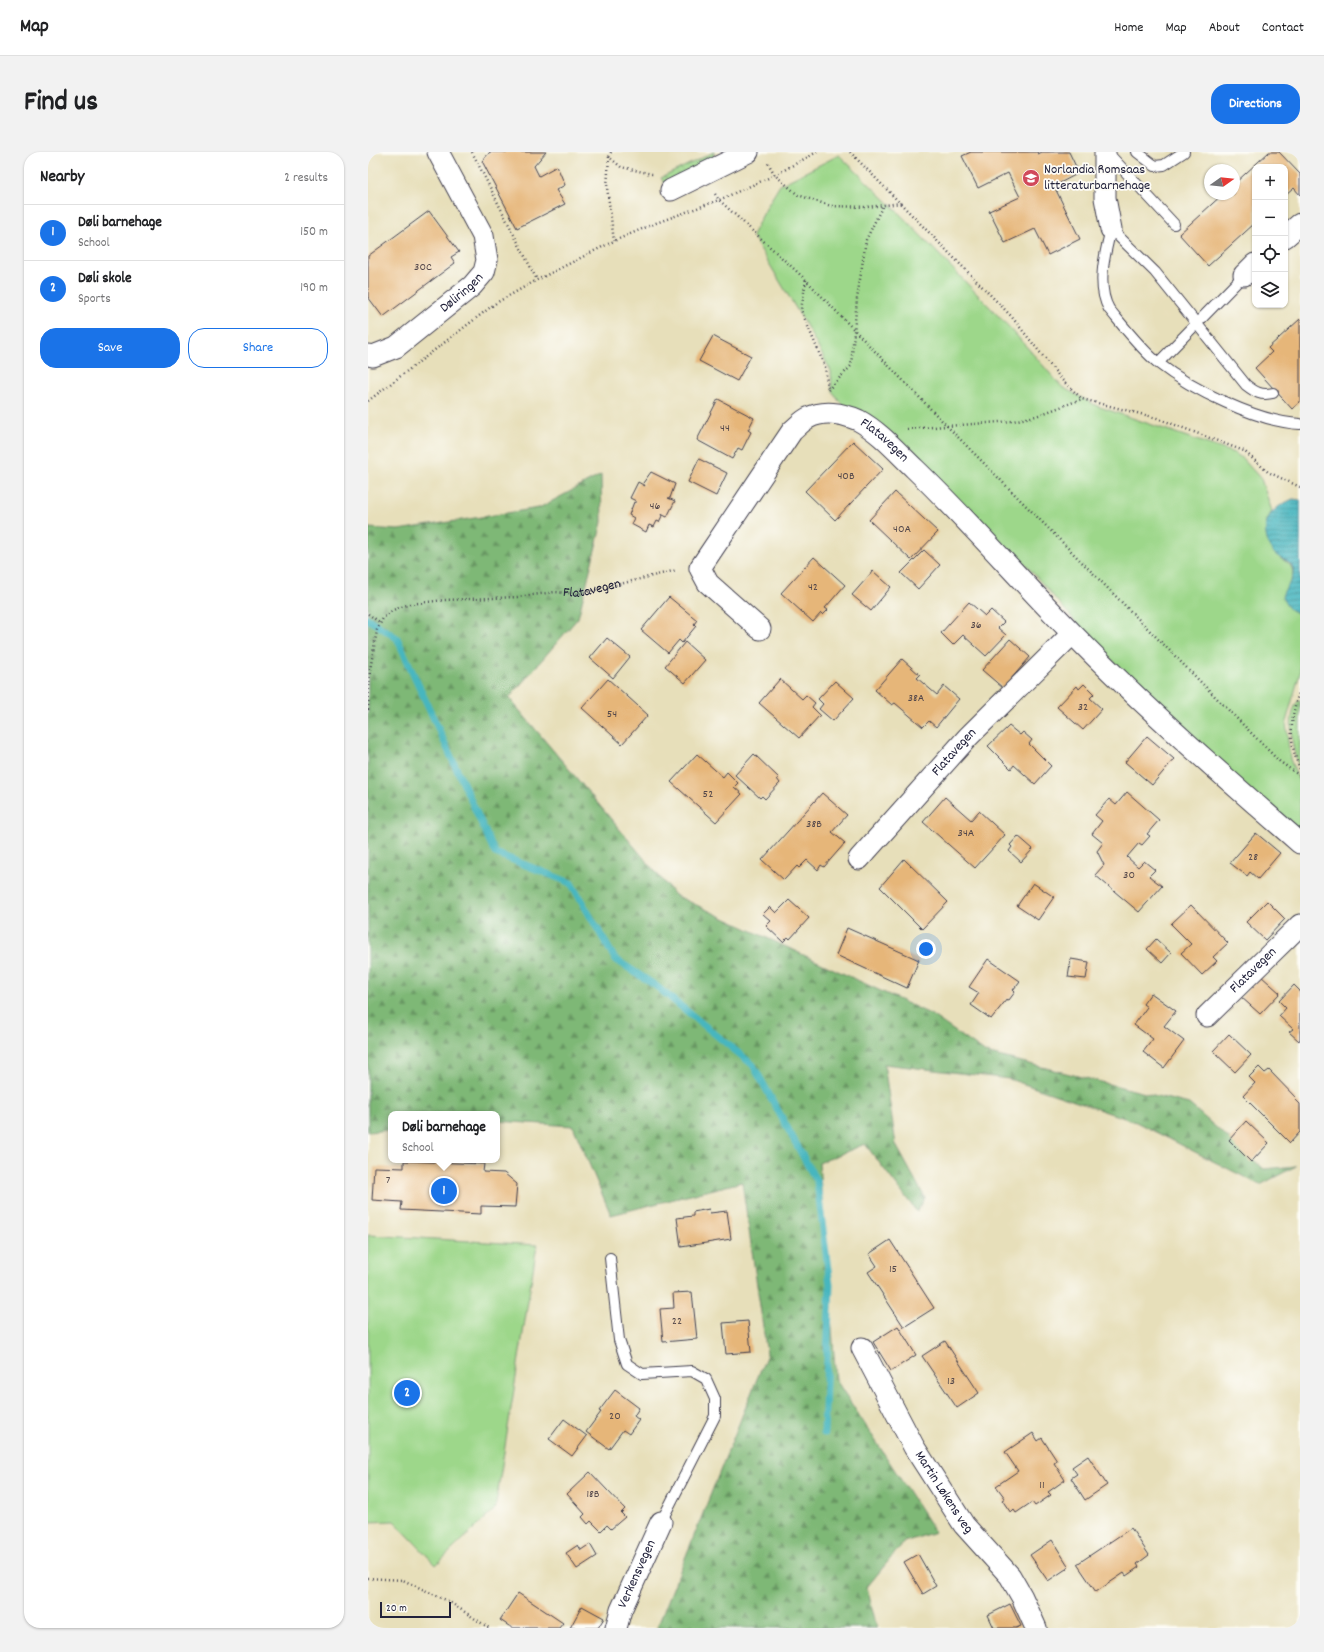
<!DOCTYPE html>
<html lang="en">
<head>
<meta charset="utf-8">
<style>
  body { margin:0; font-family:Dekko,sans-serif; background:#f2f2f2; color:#202124 }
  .controls { position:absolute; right:12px; top:12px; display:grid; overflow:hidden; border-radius:8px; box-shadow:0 1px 3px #0004 }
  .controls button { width:36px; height:36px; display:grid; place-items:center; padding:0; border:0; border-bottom:1px solid #e0e0e0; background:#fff; color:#202124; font:20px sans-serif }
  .compass { position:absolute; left:836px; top:12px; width:36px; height:36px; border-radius:50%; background:#fff; box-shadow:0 1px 3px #0004; rotate:75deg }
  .scale { position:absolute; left:12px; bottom:10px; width:71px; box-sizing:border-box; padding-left:4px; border:2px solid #22223b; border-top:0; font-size:11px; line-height:14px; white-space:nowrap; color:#22223b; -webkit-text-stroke:3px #fdfcf7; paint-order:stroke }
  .you { position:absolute; left:558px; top:797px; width:14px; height:14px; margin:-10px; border:3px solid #fff; border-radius:50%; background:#1a73e8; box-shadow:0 0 0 6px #1a73e833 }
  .badge { display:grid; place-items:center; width:26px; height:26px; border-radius:50%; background:#1a73e8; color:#fff; font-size:13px; font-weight:700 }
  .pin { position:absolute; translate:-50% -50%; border:2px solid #fff; box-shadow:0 1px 4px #0006 }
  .popup { position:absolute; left:20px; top:959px; width:112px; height:52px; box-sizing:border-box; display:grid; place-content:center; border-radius:8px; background:#fff; filter:drop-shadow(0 1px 3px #0005); font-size:13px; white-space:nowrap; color:#757577 }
  .popup b { font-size:15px; color:#202124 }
  .popup::after { content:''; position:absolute; left:50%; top:100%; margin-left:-8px; border:8px solid transparent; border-top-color:#fff }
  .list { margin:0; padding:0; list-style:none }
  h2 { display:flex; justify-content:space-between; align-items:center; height:52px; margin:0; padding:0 16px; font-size:17px }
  h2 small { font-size:13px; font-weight:400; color:#757577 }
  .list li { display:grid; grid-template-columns:26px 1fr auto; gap:12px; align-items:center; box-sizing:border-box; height:56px; padding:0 16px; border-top:1px solid #e0e0e0 }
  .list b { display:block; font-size:15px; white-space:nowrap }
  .list p { margin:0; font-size:13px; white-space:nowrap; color:#757577 }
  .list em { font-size:13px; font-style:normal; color:#757577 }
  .actions { display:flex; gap:8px; padding:12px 16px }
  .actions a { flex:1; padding:9px 0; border:1px solid #1a73e8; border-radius:16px; text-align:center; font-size:14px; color:#1a73e8 }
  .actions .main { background:#1a73e8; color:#fff }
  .icon { flex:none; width:22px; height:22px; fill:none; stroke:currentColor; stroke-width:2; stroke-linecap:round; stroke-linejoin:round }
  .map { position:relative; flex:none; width:932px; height:1476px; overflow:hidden; border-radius:16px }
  header { display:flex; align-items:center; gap:24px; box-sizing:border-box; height:56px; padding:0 20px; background:#fff; border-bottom:1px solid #e0e0e0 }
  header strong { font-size:19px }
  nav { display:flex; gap:22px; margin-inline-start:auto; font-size:14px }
  .intro { display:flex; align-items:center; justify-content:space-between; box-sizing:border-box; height:96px; padding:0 24px }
  h1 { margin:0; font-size:28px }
  .button { padding:10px 18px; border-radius:16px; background:#1a73e8; color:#fff; font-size:14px; font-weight:700 }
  main { display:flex; gap:24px; padding:0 24px }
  aside { flex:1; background:#fff; border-radius:16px; box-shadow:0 1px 3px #0004 }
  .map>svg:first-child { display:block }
  .grass { fill:url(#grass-dots); stroke:#607c62 }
  .forest { fill:url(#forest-firs); stroke:#506d58 }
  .park { fill:#9dd78a; stroke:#607c62 }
  .water { fill:url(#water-rules); stroke:#346c7d }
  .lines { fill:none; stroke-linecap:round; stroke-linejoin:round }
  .stream { stroke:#46b6bf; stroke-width:7 }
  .building { fill:#e6b679 }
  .lane-casing { stroke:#403e4e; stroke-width:12 }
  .street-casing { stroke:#403e4e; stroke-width:23 }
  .path { stroke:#403e4e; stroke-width:2.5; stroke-dasharray:1 3; stroke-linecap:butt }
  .lane { stroke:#fff; stroke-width:10 }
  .street { stroke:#fff; stroke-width:21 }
  .labels { text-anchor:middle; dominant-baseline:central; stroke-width:3.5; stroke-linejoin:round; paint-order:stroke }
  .number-label { font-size:12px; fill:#53474a }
  .poi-label { font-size:14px; fill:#22223b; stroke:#fdfcf7; text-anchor:start }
  .street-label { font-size:14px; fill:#22223b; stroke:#fdfcf7 }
</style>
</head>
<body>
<header>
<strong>Map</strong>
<nav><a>Home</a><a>Map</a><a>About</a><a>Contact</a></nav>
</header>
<div class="intro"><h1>Find us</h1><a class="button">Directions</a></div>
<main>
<aside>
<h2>Nearby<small>2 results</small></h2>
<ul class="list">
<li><span class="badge">1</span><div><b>Døli barnehage</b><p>School</p></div><em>150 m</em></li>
<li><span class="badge">2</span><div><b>Døli skole</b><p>Sports</p></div><em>190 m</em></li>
</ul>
<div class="actions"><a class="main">Save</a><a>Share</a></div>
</aside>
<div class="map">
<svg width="932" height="1476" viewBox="0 0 932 1476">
  <defs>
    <pattern id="grass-dots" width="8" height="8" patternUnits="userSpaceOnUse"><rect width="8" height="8" fill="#9dd78a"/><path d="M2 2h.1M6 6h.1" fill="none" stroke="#87b878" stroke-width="1.8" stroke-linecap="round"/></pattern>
    <pattern id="forest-firs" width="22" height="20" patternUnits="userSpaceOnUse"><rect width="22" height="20" fill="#7eb876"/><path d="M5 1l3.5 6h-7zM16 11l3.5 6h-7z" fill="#679562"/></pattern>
    <pattern id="water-rules" width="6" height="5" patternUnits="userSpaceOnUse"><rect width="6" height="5" fill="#46b6bf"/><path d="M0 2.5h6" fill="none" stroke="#3a949c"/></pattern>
  </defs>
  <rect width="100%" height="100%" fill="#fdfcf7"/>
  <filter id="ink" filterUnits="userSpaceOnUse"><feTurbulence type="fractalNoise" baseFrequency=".025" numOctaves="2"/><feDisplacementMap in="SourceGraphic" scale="8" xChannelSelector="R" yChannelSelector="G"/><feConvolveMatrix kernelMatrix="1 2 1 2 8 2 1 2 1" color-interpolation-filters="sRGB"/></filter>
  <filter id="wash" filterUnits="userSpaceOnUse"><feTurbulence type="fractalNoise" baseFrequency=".012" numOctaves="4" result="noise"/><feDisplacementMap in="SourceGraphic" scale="16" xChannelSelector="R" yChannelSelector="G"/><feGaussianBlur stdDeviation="0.9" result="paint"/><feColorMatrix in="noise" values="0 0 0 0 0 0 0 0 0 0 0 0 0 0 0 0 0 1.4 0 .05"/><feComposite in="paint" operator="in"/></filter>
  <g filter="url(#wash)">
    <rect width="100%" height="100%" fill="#e7dfba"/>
    <path class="grass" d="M346,0L345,8L296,31L293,26Z"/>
    <path class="forest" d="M233,323L234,370L210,466L141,546L307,743L562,862L618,901L821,952L896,1017L928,1014L892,1033L768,970L641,927L516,912L528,993L557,1046L549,1060L497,992L451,1011L468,1228L567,1380L536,1390L499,1435L509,1476H289L399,1202L374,1030L243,1063L205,974L129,969V962H23V978L0,980V376L30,378L171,356Z"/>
    <path class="park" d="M471,3L529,59L642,176L694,235L729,254L866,301L874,306L893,327L904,359L898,370L913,407C925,412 928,421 921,432L929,461H932V521L918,570L922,607L932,632V683L802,567L719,483L658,413L499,265L480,260L464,239L463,219L438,173L384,83L401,51L412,33Z
      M932,547V617C924,600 917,561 932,547Z
      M0,1083L169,1093L127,1357L68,1413L26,1369L0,1370Z"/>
    <path class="water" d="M925,347L932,348V461C922,461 918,453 914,445C916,435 927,429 925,417C923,408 910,407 905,400C901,395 899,389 898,383C895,363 909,354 925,347Z"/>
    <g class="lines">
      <path class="stream" d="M0,467L29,486L127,701L203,731L247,807L288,834L385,913L449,1030L462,1133L456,1281"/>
    </g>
    <g id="blocks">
      <path class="building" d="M122,0H178L166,14L171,24L189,14L197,33L188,38L197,52L149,76L114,9Z
        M603,0H670V2L674,0H701L711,21L686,34L712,87L680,103L667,77L637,91L621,59L652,45L640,21L610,36L594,4Z
        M901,0H911L932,22V43L926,36L917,44V15H887V71L840,114L811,82L855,42H866V32Z
        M61,59L91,100L83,105L87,111L15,165L0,145V104Z
        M932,167V250L924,257L887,216L904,200L900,196Z
        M345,184L383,204L369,229L331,209Z
        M350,247L386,266L380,278L383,280L374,298L370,296L364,307L329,288Z
        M485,289L515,317L467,368L437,339Z
        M331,307L359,321L348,344L320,330Z
        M283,320L307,332L302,346H300L307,349L299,365L293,362L294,364L291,370L289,369L286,375L281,373L278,380L263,372L266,366L261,363L266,350L268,351V349L262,346L270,330L277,334L275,331Z
        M527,340L570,380L543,408L501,368Z
        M556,398L572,413L550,437L533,421Z
        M446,405L477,433L457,456L460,458L455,463L453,461L445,470L413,441Z
        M505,419L523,435L503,459L484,443Z
        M301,445L329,468L326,472L328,474L314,491L311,488L300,501L273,478Z
        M601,450L617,464L623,458L636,470L630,476L638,483L618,504L595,483L585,493L573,481Z
        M239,486L262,505L245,526L222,506Z
        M642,487L662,505L635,536L614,518Z
        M317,490L337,508L317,531L297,514Z
        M534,507L552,523L549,526L569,543L576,534L591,547L568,575L561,569L555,575L527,551L524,553L507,538Z
        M240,527L280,563L254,592L214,556Z
        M412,527L434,547L438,543L447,551L444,555L452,563L431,586L391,551Z
        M467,529L486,546L465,569L451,557L455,552L450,547Z
        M716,532L726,542L722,546L734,557L715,578L689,555L709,534L711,537Z
        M641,574L652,583L655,580L664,588L661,592L683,614L667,632L646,613L643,617L620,594Z
        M779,584L806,607L784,633L757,610Z
        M329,602L355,625L359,620L370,631L366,635L374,642L348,670L303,630Z
        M386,602L411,626L409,627L412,631L397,647L394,644L392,646L367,623Z
        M759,640L791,668L779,682L782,684L774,693L771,691L759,705L770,715L776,709L787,718L781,724L794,734L771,760L727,723L736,713L729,699L735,691L724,682L734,669L727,663L741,647L748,653Z
        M454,641L479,663L464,680L477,691L456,715L453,713L450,718L439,708L431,716L429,714L416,728L394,708Z
        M577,645L603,668L611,659L637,683L607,716L555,670Z
        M888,681L912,701L890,727L882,720L879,724L862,711Z
        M650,684L665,697L653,710L641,699L644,695L642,693Z
        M536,707L580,750L554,777L512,735Z
        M665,731L686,745L670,768L649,754Z
        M421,748L441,766L422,787L420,785L415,790L398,774L403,769L395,762L402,755L408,761Z
        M899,749L917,767L897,788L878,770Z
        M823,753L860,791L845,805L849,809L834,823L813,801L823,792L803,772Z
        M479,776L551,808L539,836L468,803Z
        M788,787L803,801L794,811L779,797Z
        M620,807L652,829L645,838L647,840L641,848L639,847L623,867L603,853L611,841L601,835Z
        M703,807L721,810L718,827L700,825Z
        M893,824L912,841L892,862L873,845Z
        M926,833L932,839V887L931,889L921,880L925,877L911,864L918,856L911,849Z
        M783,841L808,859L796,874L816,889L796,916L775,900L785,887L766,873L779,855L775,852Z
        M861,882L883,903L867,920L845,899Z
        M891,915L897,921L901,918L929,947L928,948L932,952V980L922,991L875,944L887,931L881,925Z
        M878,969L901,991L883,1010L861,988Z
        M36,1009L116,1012L115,1020L136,1021L149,1032L147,1055L113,1054V1062L33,1058L34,1050L4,1048L6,1015L36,1016Z
        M341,1057L342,1061L359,1059L363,1087L313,1095L309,1066L325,1064V1060Z
        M522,1088L566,1156L536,1175L500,1120L509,1114L501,1102Z
        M324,1140L329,1187L295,1190L292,1157L306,1156L305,1141Z
        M380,1169L383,1200L358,1202L355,1171Z
        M530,1174L548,1203L523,1219L505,1190Z
        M577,1189L611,1241L589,1256L554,1204Z
        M247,1238L271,1256L266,1264L271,1268L261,1282L255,1278L241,1297L218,1280L233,1260L231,1259Z
        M196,1267L219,1284L204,1304L181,1287Z
        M665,1281L670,1289L674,1286L689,1309L686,1311L697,1328L680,1340L683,1343L667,1354L664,1350L648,1361L646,1358L643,1361L634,1348L637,1346L628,1334L650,1319L637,1300Z
        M720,1304L739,1333L717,1348L703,1326L709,1322L704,1315Z
        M222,1320L257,1357L253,1361L257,1365L243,1377L239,1373L233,1379L223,1369L220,1372L214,1365L217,1362L199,1342Z
        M763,1376L781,1403L769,1412L771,1415L758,1424L756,1421L728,1440L709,1412Z
        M684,1388L701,1415L680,1429L662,1403Z
        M222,1392L229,1404L209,1417L198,1401L210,1393L213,1398Z
        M550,1402L568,1434L555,1442L536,1410Z
        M150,1441L195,1471L191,1476H144L132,1468Z
        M642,1452L653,1474L648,1476H626L620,1463Z
        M214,1454L236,1466L230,1476H202Z"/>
    </g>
  </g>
  <g filter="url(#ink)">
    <use href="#blocks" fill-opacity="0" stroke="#403e4e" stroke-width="1"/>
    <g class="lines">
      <defs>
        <path id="lane" d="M739,0L806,72
          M769,0L787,14L796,13L816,0
          M790,211L876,123
          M905,241C893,244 887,240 878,233L787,120L743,77C737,101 728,134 741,157C756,175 772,196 790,211C823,237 890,270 932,272
          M242,1106L251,1188L259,1212L274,1222L324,1219L338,1227L347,1247V1264L293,1370"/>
        <g id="street">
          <path d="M737,0V46L743,77"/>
          <path d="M303,38L380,0"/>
          <path d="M917,85L932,72"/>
          <path d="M876,123L887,112"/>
          <path id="s2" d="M0,203L5,204L28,195L104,134L116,120L119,108L115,84L70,0"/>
          <path id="s3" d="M392,477L340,431L332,416L424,279C429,275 434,269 440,266C455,258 474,261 490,268C512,280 529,300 547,317C602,370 651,427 704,481C776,555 854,623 932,691"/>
          <path id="s4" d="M491,707L600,585L704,482"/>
          <path id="s5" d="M839,864L932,773"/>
          <path id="s6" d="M494,1196L546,1295L596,1373L642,1424L654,1445L668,1476"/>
          <path id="s7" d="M248,1476L253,1458L293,1370"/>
        </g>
      </defs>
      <use href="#lane" class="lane-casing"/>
      <use href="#street" class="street-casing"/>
      <g class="path">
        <path d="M104,0L169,128"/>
        <path d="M243,0L241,5L253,15L284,22H287"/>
        <path d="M482,0L643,164L694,228L714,247L789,266L876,299L900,320L932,335"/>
        <path d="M241,5L239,35L246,89"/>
        <path d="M400,11L407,23L430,43L463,54L499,55L534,51"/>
        <path d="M347,42L351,48L438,128L579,274L911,609L932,624"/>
        <path d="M438,128L433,158L457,215L460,237"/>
        <path d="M460,238L483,214L489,147L498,88L515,53"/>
        <path d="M0,249L128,151L169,128L246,89L288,71L351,48L407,23L449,0"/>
        <path d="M539,277L645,269L668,264L714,247"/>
        <path d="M0,462L13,471"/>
        <path d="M932,538C922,565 920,590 932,617"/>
        <path id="s1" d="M0,558L2,518L9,478L15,466L25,458L42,452L76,448L149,445L187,440L211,442L309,418"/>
        <path d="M0,1426L35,1428L80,1449L121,1476"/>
      </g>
      <use href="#lane" class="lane"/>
      <use href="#street" class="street"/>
    </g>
  </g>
  <defs>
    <symbol id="school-disc" viewBox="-11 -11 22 22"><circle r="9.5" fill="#d1495b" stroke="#fdfcf7"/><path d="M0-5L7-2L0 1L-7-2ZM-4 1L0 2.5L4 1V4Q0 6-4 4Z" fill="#fff"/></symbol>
  </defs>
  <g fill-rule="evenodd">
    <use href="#school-disc" x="653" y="16" width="20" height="20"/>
  </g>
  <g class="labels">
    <g class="number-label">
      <text x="55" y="115">30C</text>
      <text x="357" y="276">44</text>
      <text x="478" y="324">40B</text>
      <text x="287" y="354">46</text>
      <text x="534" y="377">40A</text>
      <text x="445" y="435">42</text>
      <text x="608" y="473">36</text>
      <text x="548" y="546">38A</text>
      <text x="715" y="555">32</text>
      <text x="244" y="562">54</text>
      <text x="340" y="642">52</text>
      <text x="446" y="672">38B</text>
      <text x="598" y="681">34A</text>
      <text x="885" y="705">28</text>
      <text x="761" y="723">30</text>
      <text x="20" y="1028">7</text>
      <text x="525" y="1117">15</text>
      <text x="309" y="1169">22</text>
      <text x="583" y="1229">13</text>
      <text x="247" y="1264">20</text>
      <text x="674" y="1333">11</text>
      <text x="225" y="1342">18B</text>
    </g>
    <g class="poi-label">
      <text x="676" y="18">Norlandia Romsaas<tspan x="676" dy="16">litteraturbarnehage</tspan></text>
    </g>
    <g class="street-label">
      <text stroke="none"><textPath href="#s2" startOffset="115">Døliringen</textPath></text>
      <text stroke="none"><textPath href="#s3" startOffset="357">Flatavegen</textPath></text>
      <text stroke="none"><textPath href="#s1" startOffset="308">Flatavegen</textPath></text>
      <text stroke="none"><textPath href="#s4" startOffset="143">Flatavegen</textPath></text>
      <text stroke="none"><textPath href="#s5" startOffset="65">Flatavegen</textPath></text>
      <text stroke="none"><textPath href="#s6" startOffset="166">Martin Løkens veg</textPath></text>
      <text stroke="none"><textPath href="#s7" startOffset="58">Verkensvegen</textPath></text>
    </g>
  </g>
</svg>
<div class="controls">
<button>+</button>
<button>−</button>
<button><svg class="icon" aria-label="locate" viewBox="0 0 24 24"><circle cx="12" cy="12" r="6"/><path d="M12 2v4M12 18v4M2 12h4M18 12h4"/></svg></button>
<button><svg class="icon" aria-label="layers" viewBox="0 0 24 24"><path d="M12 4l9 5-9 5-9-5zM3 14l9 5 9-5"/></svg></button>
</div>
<svg class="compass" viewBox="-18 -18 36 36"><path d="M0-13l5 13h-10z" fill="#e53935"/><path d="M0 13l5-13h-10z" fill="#757577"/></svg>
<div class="scale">20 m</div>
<div class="you"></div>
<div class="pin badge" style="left:76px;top:1039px">1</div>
<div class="popup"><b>Døli barnehage</b>School</div>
<div class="pin badge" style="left:39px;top:1241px">2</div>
</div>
</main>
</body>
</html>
